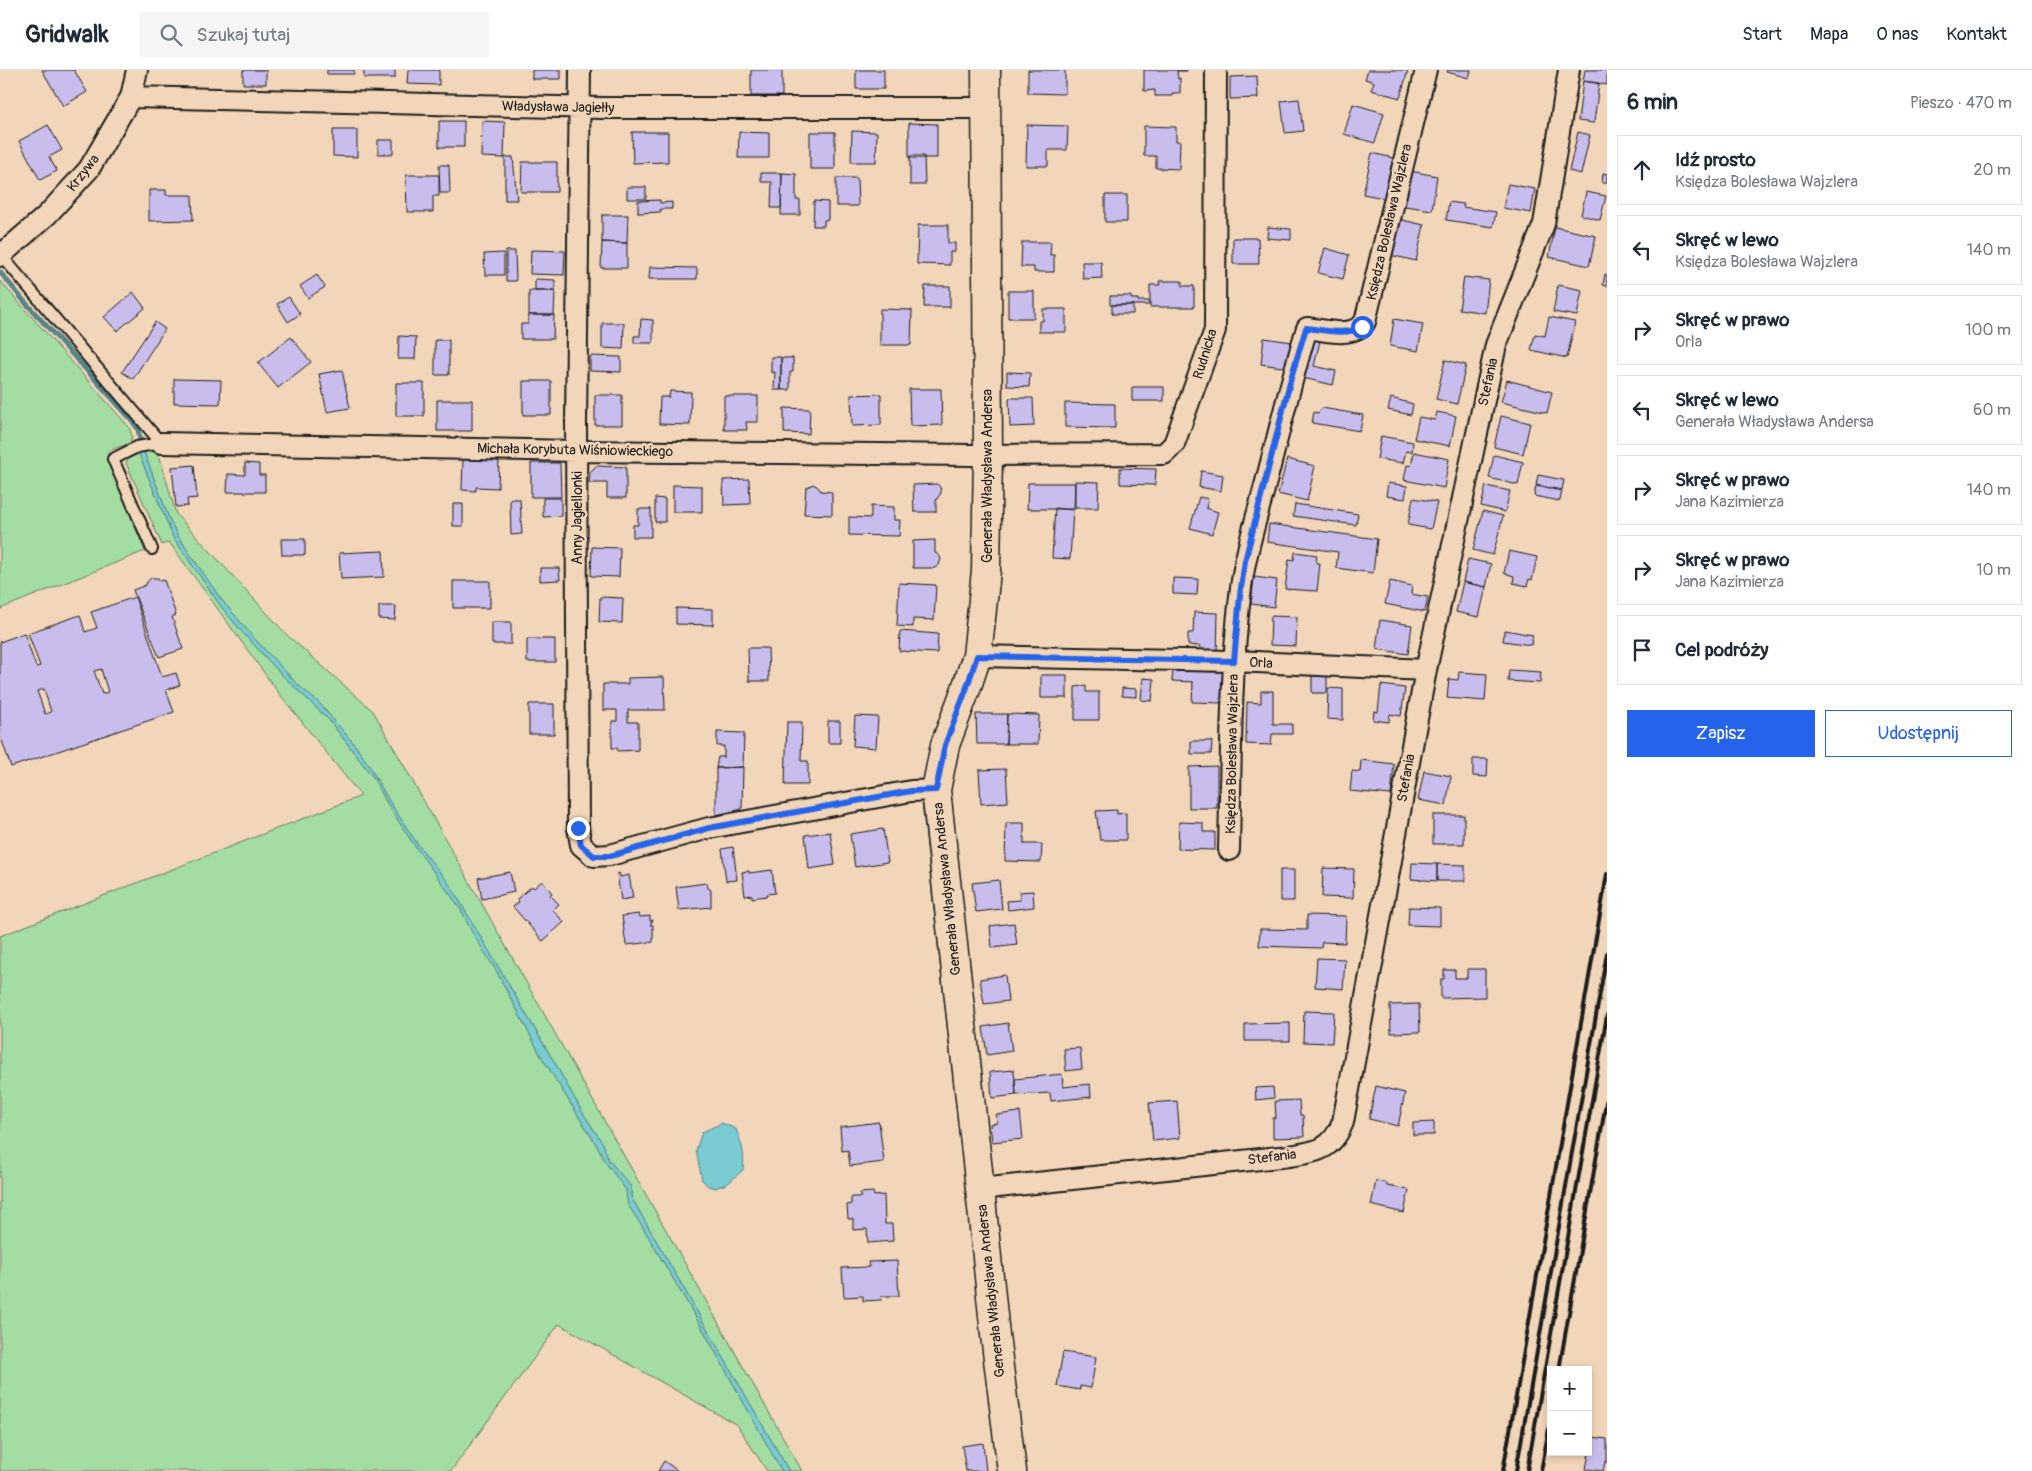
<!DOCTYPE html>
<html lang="pl">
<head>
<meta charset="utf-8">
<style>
  body { margin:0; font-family:Pangolin,sans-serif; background:#f6f6f7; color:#1f2937 }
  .controls { position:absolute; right:15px; bottom:15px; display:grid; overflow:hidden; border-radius:0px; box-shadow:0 2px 8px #0003 }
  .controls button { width:45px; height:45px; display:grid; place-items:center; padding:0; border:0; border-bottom:1px solid #e0e1e3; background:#fff; color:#1f2937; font:25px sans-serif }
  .stop { position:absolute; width:15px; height:15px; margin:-11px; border:4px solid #2563eb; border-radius:50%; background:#fff }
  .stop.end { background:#2563eb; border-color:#fff; box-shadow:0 1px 5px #0008 }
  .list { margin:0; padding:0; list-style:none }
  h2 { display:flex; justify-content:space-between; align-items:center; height:65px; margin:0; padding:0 20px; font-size:21px }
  h2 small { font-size:16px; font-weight:400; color:#747a83 }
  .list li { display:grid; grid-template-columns:32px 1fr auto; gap:15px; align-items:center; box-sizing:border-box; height:70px; margin:0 10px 10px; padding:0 10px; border:1px solid #e0e1e3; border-radius:0px }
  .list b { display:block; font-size:19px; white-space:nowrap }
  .list p { margin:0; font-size:16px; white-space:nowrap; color:#747a83 }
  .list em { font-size:16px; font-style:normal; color:#747a83 }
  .actions { display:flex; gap:10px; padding:15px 20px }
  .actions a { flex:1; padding:11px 0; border:1px solid #2563eb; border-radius:0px; text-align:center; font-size:18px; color:#2563eb }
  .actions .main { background:#2563eb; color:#fff }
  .icon { flex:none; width:28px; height:28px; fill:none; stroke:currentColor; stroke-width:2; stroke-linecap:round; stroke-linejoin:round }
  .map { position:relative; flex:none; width:1607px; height:1401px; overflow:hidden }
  header { display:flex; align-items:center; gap:30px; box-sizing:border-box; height:70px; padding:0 25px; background:#fff; border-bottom:1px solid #e0e1e3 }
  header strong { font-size:24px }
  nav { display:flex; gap:28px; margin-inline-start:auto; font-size:18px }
  .search { width:350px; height:45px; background:#f6f6f7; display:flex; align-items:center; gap:12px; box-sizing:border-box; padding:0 18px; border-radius:0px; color:#747a83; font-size:19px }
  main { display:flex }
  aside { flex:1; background:#fff }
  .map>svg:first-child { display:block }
  .green { fill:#a4dda1; stroke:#607c5e }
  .water { fill:#7acbd2; stroke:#548589 }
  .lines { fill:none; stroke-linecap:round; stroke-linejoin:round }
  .stream { stroke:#548589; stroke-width:5 }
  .building { fill:#c9bdee; stroke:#1c1c1c; fill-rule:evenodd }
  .lane-casing { stroke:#1c1c1c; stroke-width:14 }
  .street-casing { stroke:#1c1c1c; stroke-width:24 }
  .secondary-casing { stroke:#1c1c1c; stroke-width:31 }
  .lane { stroke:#f2d6b9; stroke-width:10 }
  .street { stroke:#f2d6b9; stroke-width:20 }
  .secondary { stroke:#f2d6b9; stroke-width:28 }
  .rail { stroke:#1c1c1c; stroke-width:4 }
  .route { stroke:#2563eb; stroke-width:6 }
  .labels { text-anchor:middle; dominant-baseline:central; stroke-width:5; stroke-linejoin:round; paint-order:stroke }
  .street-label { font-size:14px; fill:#1c1c1c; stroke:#f2d6b9 }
</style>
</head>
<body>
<header>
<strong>Gridwalk</strong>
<div class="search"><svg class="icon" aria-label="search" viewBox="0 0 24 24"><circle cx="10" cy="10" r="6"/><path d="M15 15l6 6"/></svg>Szukaj tutaj</div>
<nav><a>Start</a><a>Mapa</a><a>O nas</a><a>Kontakt</a></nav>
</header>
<main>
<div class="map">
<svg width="1607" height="1401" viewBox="0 0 1607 1401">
  <rect width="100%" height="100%" fill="#f2d6b9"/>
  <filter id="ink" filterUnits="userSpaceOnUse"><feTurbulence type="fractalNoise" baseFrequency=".02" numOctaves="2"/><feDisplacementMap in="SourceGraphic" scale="10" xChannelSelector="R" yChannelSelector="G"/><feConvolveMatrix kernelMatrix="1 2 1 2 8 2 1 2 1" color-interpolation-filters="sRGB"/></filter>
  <g filter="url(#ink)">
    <path class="green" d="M0,211L129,357L132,366L130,373L108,381V391L145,481L0,539Z
      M149,381H158L176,444L287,565L373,641L802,1401H789L631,1127V1117L608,1089L603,1074L581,1040L556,995L450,815L418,775L389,731L368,694L354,674L320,634L296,613L252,566L220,528L178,466L170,451L144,382Z
      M139,384L173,467L220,535L242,562L284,607L329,650L373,707L387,733L412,772L460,838L497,902L541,986L599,1079L604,1090L626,1120L628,1135L642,1156L701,1256L782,1401H767L737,1355L559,1254L451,1401H0V866L361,726L278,622L169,472L162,475L126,393L129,388Z
      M922,733L925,737L962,1042L957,1044Z"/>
    <path class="water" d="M144,382L170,451L178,466L220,528L252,566L296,613L320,634L354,674L368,694L389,731L418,775L450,815L556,995L581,1040L603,1074L608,1089L631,1117V1127L789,1401H782L780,1398L701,1256L642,1156L628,1135L626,1120L604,1090L599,1079L541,986L497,902L473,864L460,838L412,772L387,733L373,707L329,650L284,607L242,562L220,535L173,467L139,384Z
      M722,1053L736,1059C742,1074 745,1084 743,1100L727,1114L715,1118L708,1116L702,1110L696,1080L702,1062Z"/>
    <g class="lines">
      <path class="stream" d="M0,202L24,231L131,349L138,359L140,370"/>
    </g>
    <path class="building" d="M42,0H74L87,22L63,36Z
      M243,0H266V14H243Z
      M327,0H354V4H327Z
      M364,0H395V8H364Z
      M408,0H439V15L407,14Z
      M532,0H561V9H532Z
      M751,0H782V26H751Z
      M856,0H884V19H856Z
      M1028,0H1065V24L1028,23Z
      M1144,0H1187V1H1177L1178,9L1180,8V23H1172V26H1155V20L1144,21Z
      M1368,0H1408L1400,28L1371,20L1374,12L1365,9Z
      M1448,0H1471L1469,8L1447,2Z
      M1585,0H1607V15L1583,11Z
      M1257,6L1258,28L1230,29V7Z
      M1583,11L1599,13L1594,53L1578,51Z
      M1299,29L1303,61L1285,63L1281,31Z
      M1353,34L1384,43L1375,73L1344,64Z
      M439,51H464V77H439Z
      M482,51L505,52L504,88L481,87Z
      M909,53L937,54V88H909Z
      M48,55L62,80L49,87L57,101L40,110L19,71Z
      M1027,55L1068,56L1067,80H1048V96H1026Z
      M1144,56L1176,57V71H1180L1179,99L1156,98V86H1144Z
      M333,60H357V87L333,86Z
      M852,61L877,62L876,92H851Z
      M632,62H668V92L633,93Z
      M739,62L769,63V88H738Z
      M810,62H835V99H810Z
      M1578,62L1590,65L1581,104L1569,101Z
      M378,70H393V84H378Z
      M1372,83L1393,88L1384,128L1363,124Z
      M910,86H924L925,115H910Z
      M505,87H513L517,130H505Z
      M522,92H557V122H521Z
      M439,95H449L450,123H440Z
      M1410,101L1437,106L1432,140L1405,136Z
      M761,103H782L781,138H771L772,112H761Z
      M782,103L796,104V130H800V145H781Z
      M1603,103L1607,104V113H1602Z
      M406,105H439V126H433V142H407Z
      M836,108H857L858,136H836Z
      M1508,114L1535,119L1531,143L1503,138Z
      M627,117H646V129H627Z
      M149,120H166V125H192L193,150L149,151Z
      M1586,122L1606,126L1600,150L1581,145Z
      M1105,125H1127V152H1105Z
      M660,130V133L672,132V139H660L661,142L638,143V131Z
      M814,131L828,132V150H824V156H813Z
      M1449,132L1464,134L1463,137L1496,142L1493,157L1446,150Z
      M602,145H628L627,173L602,172Z
      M1398,149L1424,155L1416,191L1390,185Z
      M918,155H948V173H955V182H950V195L917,194Z
      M1268,157L1291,159V170L1267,168Z
      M1555,157L1596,166L1589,196L1549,187Z
      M1233,168H1258L1259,194H1233Z
      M602,172L627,173V198H601Z
      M1022,172H1051L1050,185H1054V202H1034V197H1021Z
      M1325,178L1349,185L1343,209L1318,203Z
      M531,180L565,181L564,205L530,204Z
      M506,181H515L516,211H506Z
      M504,183V205H485L484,184Z
      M1082,192H1101L1102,208L1083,209Z
      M650,197L697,198V209H649Z
      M1605,204L1607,205V216L1603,215Z
      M317,205L325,217L308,228L300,216Z
      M1464,207L1489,210L1485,243L1459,239Z
      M535,209L555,210V221H535Z
      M1159,211H1182V216H1194V237H1150V215H1160Z
      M1558,215L1582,220L1577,246L1553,242Z
      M925,216H950V237H924Z
      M529,221H555L554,245H529Z
      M1008,221H1034V248H1008Z
      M133,222L145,238L117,261L104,247Z
      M1110,226H1131V229H1138V231H1149V235H1110Z
      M289,227L300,244L288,252L277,234Z
      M1112,235H1133V244H1112Z
      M880,239L912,240L911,275H880Z
      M1043,239H1066V262H1039V251H1043Z
      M529,245H554L553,269H521V254H528Z
      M1549,247L1575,252L1567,288L1531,280L1535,264L1545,266Z
      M641,249L653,250V273H634V266H640Z
      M1394,249L1423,254L1418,281L1390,276Z
      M155,252L165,259L133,309L122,302Z
      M602,253H624L623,279L602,278Z
      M399,266L416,267L415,289H398Z
      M291,267L311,292L278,318L258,293Z
      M1264,268L1292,272L1289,298L1261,294Z
      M1308,269L1320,271L1314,296L1336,301L1333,315L1299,307Z
      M435,270H449V305H435Z
      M590,286L621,287V302L590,301Z
      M771,287H781V320H774L775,302L771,303Z
      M781,288H793V302H790V320H781Z
      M1445,290L1466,295L1457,334L1436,329Z
      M342,300L350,338L327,342L319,304Z
      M1007,302L1030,303L1029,317L1007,316Z
      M174,309L221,310L220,334L174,333Z
      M1507,310L1552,322L1547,343L1501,332Z
      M523,311H551V345H523Z
      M396,313H424V346H396Z
      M1132,317H1164V331H1132Z
      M909,319H941L942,355L910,356Z
      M670,321L691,322L690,355L659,354L660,327H669Z
      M881,324V355L852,356L851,325Z
      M595,325H622V355H595Z
      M724,326H758V352H746L747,360H724Z
      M1009,328H1033L1034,356L1010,357Z
      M1391,328L1413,334L1411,345L1388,340Z
      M437,330H472V361H437Z
      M1065,333L1115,334V358L1065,357Z
      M784,338L810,339L809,364L784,363Z
      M1322,338L1363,345L1360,361L1312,353L1314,342L1318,343Z
      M1437,342L1456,346L1450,376L1414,369L1419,347L1435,350Z
      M1501,346L1530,353L1523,384L1494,377Z
      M1381,366L1413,372L1412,382L1406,381L1403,393L1377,389Z
      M1414,382L1449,389L1444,418L1404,410L1407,395L1411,396Z
      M1494,385L1523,392L1518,415L1489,408Z
      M463,389L499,391L498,418L476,417V421L462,420Z
      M1287,389L1315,396L1307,431L1278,424Z
      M245,393L259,394V405H265V422H227L228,404L245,405Z
      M531,393H560L561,427H531Z
      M194,395L197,428L187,429L188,436L176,437L172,397Z
      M596,396L626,397V428H607V413H589L590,402Z
      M1120,398L1156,399L1155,415L1120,414Z
      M1201,401L1223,405L1221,421L1199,417Z
      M1538,405L1564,410L1562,420L1536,415Z
      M749,409L750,434L724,435L723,410Z
      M1075,411L1099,412L1098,438H1074Z
      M1028,413H1075V439H1027Z
      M1388,413L1407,416L1405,429L1386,426Z
      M813,414L818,417L821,421L832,422V445L804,444L806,418Z
      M937,414L940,417L941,423L936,430V442H914L913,415Z
      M673,415L702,416V442H673Z
      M1486,416L1510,421L1505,442L1481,436Z
      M1536,416L1562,421L1560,431L1534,426Z
      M1199,427L1208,429L1206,438L1218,442L1212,464L1190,458Z
      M543,428H561V446L543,447Z
      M655,428L665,429V452H655Z
      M1413,428L1437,432L1431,459L1408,455Z
      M510,429H520L522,464L511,465Z
      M453,434H463V456H453Z
      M1295,434L1358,444L1356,455L1293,446Z
      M871,436L894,437V450H900L899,466L849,465V447L871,448Z
      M1055,438L1073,440L1070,489L1052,488Z
      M638,439H651V467H633V455H638Z
      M1483,441L1503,446L1493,485L1473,480Z
      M1269,454L1377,469L1373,503L1336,498L1338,482L1267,472Z
      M281,469H305V485H282Z
      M935,470V483L939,485L941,489L939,495L935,498H913V471Z
      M592,477L620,478L619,507L591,506Z
      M383,481L384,507L341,509L339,483Z
      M1509,481L1537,487L1532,510L1529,509L1527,516L1513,513L1514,506L1504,503Z
      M1295,482L1317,485L1316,493H1320L1317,521L1285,519L1289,489L1294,490Z
      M1468,489L1491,494L1486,517L1463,512Z
      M540,498H559L560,510L540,511Z
      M1254,507L1277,510L1274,537L1251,534Z
      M151,508H158L160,511L164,510L176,545L172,547L183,579L159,587L133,520L146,515L147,512Z
      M1173,508L1198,509L1197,525L1173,524Z
      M453,511H490V538H453Z
      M1390,511L1412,516L1411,524L1428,527L1425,542L1385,534Z
      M1463,512L1486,517L1479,547L1456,542Z
      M899,513L936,515L934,550L913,549V557L897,556Z
      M135,527L162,607L176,603L180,615L166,620L174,642L11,697L0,665V572L24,563L36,597L40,596L28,563L80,545L85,562L97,558L91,542ZM101,599L108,622L102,624L94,601ZM44,619L51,642L45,644L37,621Z
      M600,527L623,528L622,553L599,552Z
      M379,536H396L395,550L379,549Z
      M676,538L713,539V555L676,554Z
      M1194,542L1218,543L1217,587H1200V576L1188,575V563H1193Z
      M1271,546L1297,547L1296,576L1270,575Z
      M1380,550L1412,555L1408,584L1376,579Z
      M492,552H511V574H492Z
      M1505,560L1533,565L1531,575L1503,571Z
      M900,561L938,564L937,583L899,581Z
      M527,569H555V592H527Z
      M748,578H768L769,611H749Z
      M1509,600L1541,602L1540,613L1508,611Z
      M1173,601L1223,602L1222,633L1192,632L1193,612L1172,611Z
      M1459,602L1487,604L1485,631L1447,628L1449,609L1458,610Z
      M1041,605H1067V628H1041Z
      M1312,605H1327V623H1312Z
      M664,607L665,640H628V652H638V680L618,681L617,678H612V651H617V640H603V614H628V608Z
      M1143,608L1154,609L1152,631L1141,630Z
      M1381,615L1405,618L1401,646L1390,644L1389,652L1373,650L1374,641L1378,642Z
      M1086,616V622H1099V650H1075V617Z
      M1122,618L1136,619V627L1122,626Z
      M1328,618L1343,619V650L1327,649Z
      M1261,621H1273V654H1292V664H1272L1271,675L1246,674L1247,632L1261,633Z
      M529,634H554V664H529Z
      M976,644H1007L1006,674H977Z
      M1007,644L1039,645L1038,674H1006Z
      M855,646L878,647L876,678L853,676Z
      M828,651H840V673H828Z
      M787,652H802L801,691H808V715H785Z
      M717,662L744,663L743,697L716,698L718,687H724V676H717Z
      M1191,671H1212L1211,684H1191Z
      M1473,689H1488L1487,707L1473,706Z
      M1361,690L1394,694L1391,725L1350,721L1352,701L1360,702Z
      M1217,696V738H1189V697Z
      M743,697L742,739L716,745V698Z
      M1006,699L1008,732L981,734L979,700Z
      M1424,701L1451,706L1446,735L1418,730Z
      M1117,740V744L1126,743V770H1100L1096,741Z
      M1433,745H1464V774H1433Z
      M1179,752L1203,753V762H1215V780L1178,779Z
      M1006,753H1024V774H1042L1041,792L1005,791Z
      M883,759L888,792L855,797L850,764Z
      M830,762L835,795L809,799L805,765Z
      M733,777L737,810L726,811L722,779Z
      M1412,793L1437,794V811L1411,809Z
      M1437,794L1465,795V811H1437Z
      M1323,798L1354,799L1353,828L1322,827Z
      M772,800L775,823L767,824V826L752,828V825L745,826L742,802L749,801V803Z
      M1280,800H1294V831H1280Z
      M510,802L514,822L482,829L478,808Z
      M619,803L620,807L629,805L633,828L621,830L617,804Z
      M999,810L1002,839L976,842L972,813Z
      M542,811L552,823L550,825L559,834L553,840L564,852L543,871L513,837L519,832L517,829L532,816L534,818Z
      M707,813L708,818L711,820V837L679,840L676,817Z
      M1033,821L1034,837L1008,840L1007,831L1020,830L1019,822Z
      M1409,837L1440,838V856L1408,855Z
      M639,844L640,847L650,846V851L653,850L650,855H653V872L626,875L622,846Z
      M1307,845L1346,846L1345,873L1322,872L1321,878L1259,876L1260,859L1307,860Z
      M1014,853L1017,875L992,878L990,856Z
      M1317,888L1345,889L1343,919L1315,917Z
      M1467,899H1485V927L1441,928V909H1444V900H1455V908H1467Z
      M1005,905L1008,931L984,934L980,909Z
      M1419,934L1420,962L1391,963L1390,935Z
      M1304,941L1334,942L1332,973L1303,972Z
      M1008,953L1012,981L987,985L983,957Z
      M1290,953V971H1245V954Z
      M1080,978L1082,999L1066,1001L1064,979Z
      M1014,1000L1016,1025L992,1028L990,1002Z
      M1062,1004L1063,1017L1090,1014L1091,1027L1051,1031L1050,1023L1016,1025L1015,1009Z
      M1376,1016L1405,1023L1398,1056L1369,1049Z
      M1273,1017L1274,1028L1256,1030L1255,1018Z
      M1299,1030L1300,1045H1303L1304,1067L1273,1068V1048H1276L1275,1031Z
      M1177,1031L1180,1068L1153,1071L1149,1033Z
      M1020,1042L1023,1069L992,1072L990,1054L997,1053L996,1045Z
      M879,1052L884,1092L850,1096L848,1080L842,1081L840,1057Z
      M1434,1052V1065H1413V1053Z
      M1376,1111L1387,1113V1116L1409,1120L1404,1143L1371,1135Z
      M873,1122L874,1126L884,1125L885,1154H892L893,1171L868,1173L867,1159L853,1160V1149H848L847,1135L851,1134V1127H861L860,1123Z
      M897,1191L899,1226H882L881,1230L863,1231V1226L844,1227L842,1198L869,1197L868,1192Z
      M1063,1282L1096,1287L1091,1318L1080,1316V1320L1057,1316Z
      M1592,1367L1607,1369V1392H1605L1603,1401L1586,1399Z
      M983,1373L986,1401H966L962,1376Z
      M664,1391L678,1401H658Z"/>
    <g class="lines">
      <defs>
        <path id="lane" d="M1,185L161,373
          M152,479L113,389L137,377L161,373"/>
        <path id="street" d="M580,0L576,353L578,758L581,775L594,786L610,785L709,758L911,721L936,720
          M131,27L603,38H986
          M0,186L47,145L89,99L131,27L137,0
          M161,373L577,381L971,385L1164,384L1174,374L1215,260L1216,0
          M977,586L1234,591L1426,600
          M1229,780C1231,696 1230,610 1240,526C1244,486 1257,447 1267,408C1280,358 1292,307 1307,258C1325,260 1352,269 1365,252L1426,0
          M980,1119L1289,1086C1317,1082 1332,1080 1343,1052L1426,600L1496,275L1544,154L1569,0"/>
        <path id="secondary" d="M986,0L988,385L986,501L977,586L966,619L945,675L936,720L980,1119L995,1265L1012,1401"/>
      </defs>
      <use href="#lane" class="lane-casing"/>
      <use href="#street" class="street-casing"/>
      <use href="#secondary" class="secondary-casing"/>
      <use href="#lane" class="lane"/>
      <use href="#street" class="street"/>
      <use href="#secondary" class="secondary"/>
      <path class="rail" d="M1559,1300L1607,1027
        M1503,1401L1607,804
        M1516,1401L1607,883
        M1527,1401L1607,945
        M1541,1401L1551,1348"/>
    </g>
  </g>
  <g class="lines" filter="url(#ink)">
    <path class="route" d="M578,758L581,775L594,786H610L709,758L911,721L936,720L945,675L966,620L977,586L1234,591L1240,525L1245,491L1291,308L1306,258C1325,260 1345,266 1362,257"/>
  </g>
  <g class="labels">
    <g class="street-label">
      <text transform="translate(558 37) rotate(1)">Władysława Jagiełły</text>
      <text transform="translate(83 103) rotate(-52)">Krzywa</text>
      <text transform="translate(1389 152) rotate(-77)">Księdza Bolesława Wajzlera</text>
      <text transform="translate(1205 284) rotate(-73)">Rudnicka</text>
      <text transform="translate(1488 312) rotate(-78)">Stefania</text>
      <text transform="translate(575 380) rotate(1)">Michała Korybuta Wiśniowieckiego</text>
      <text transform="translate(987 406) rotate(-90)">Generała Władysława Andersa</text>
      <text transform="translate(577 448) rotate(-90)">Anny Jagiellonki</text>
      <text transform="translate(1261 593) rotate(3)">Orla</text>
      <text transform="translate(1232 684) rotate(-89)">Księdza Bolesława Wajzlera</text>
      <text transform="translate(1406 708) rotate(-80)">Stefania</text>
      <text transform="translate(947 819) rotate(-96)">Generała Władysława Andersa</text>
      <text transform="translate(1272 1087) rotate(-7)">Stefania</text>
      <text transform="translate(991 1221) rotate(-96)">Generała Władysława Andersa</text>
    </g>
  </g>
</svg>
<div class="controls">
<button>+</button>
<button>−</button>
</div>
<div class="stop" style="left:1362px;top:257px"></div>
<div class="stop end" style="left:578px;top:758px"></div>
</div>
<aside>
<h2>6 min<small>Pieszo · 470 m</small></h2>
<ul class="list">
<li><svg class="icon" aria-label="ahead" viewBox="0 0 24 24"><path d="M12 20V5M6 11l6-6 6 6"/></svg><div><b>Idź prosto</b><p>Księdza Bolesława Wajzlera</p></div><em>20 m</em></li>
<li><svg class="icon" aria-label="left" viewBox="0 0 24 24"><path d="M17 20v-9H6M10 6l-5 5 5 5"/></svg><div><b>Skręć w lewo</b><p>Księdza Bolesława Wajzlera</p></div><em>140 m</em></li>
<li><svg class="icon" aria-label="right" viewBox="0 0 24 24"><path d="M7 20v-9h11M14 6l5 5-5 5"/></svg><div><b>Skręć w prawo</b><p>Orla</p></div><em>100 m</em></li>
<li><svg class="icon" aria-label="left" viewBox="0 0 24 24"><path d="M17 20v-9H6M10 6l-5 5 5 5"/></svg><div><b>Skręć w lewo</b><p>Generała Władysława Andersa</p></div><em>60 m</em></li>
<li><svg class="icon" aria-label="right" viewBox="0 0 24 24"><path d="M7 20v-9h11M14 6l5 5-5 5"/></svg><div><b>Skręć w prawo</b><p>Jana Kazimierza</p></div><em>140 m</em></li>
<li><svg class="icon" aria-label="right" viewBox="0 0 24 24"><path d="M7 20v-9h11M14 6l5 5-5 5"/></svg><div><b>Skręć w prawo</b><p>Jana Kazimierza</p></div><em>10 m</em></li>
<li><svg class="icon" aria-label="arrive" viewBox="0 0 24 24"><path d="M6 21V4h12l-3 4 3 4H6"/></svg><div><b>Cel podróży</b></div></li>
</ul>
<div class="actions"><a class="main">Zapisz</a><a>Udostępnij</a></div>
</aside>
</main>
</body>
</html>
